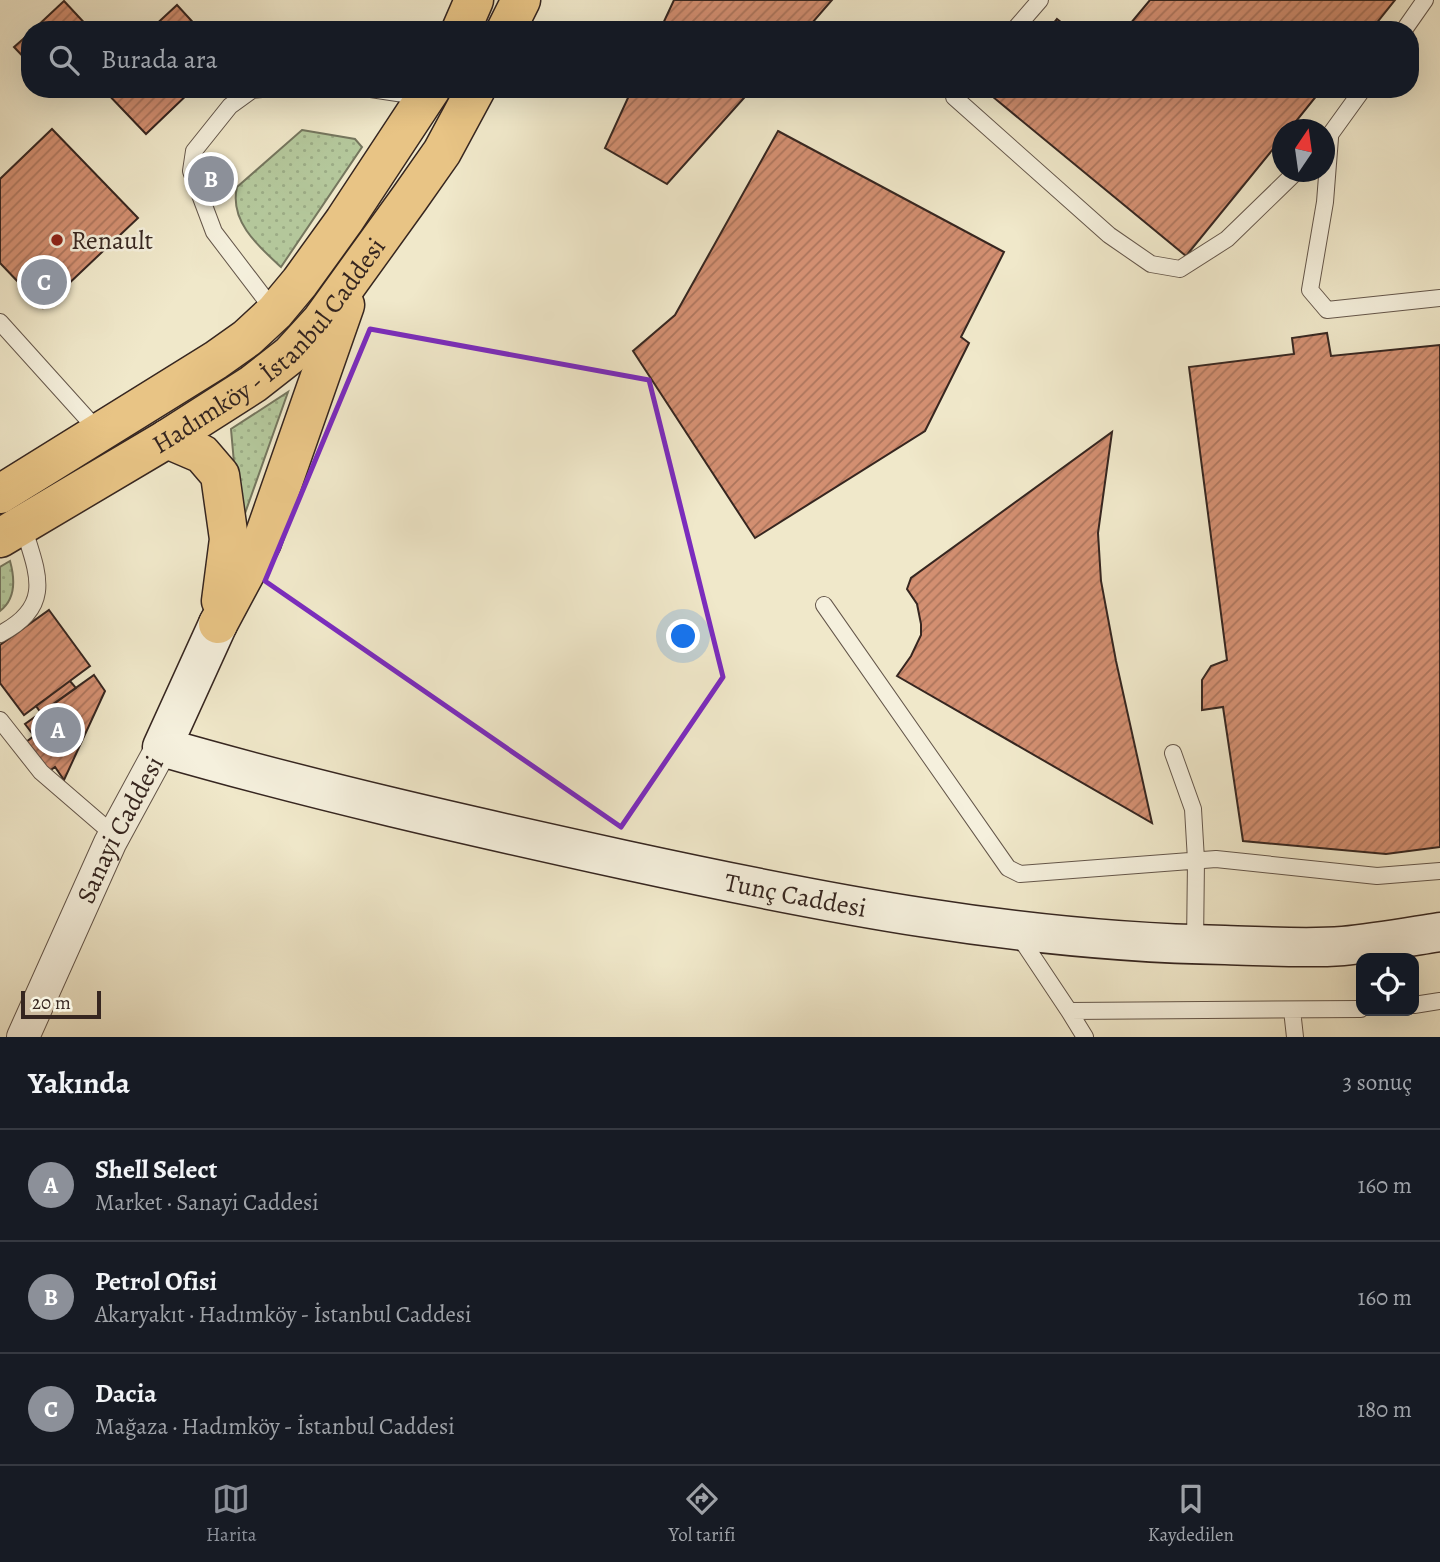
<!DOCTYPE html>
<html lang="tr">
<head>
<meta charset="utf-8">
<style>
  body { margin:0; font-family:Alegreya,serif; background:#242831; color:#f1f3f6 }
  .controls { position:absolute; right:21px; bottom:21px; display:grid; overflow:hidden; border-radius:14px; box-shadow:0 7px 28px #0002 }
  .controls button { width:63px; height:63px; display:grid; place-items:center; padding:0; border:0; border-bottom:2px solid #363941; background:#171b24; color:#f1f3f6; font:35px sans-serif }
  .compass { position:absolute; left:1272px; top:119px; width:63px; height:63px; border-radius:50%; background:#171b24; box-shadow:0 7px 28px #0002; rotate:13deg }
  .scale { position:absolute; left:21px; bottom:18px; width:80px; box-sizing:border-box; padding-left:7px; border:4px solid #362620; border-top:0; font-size:19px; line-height:24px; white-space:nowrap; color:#362620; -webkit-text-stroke:5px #f5f0dd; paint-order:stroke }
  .you { position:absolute; left:684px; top:637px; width:24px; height:24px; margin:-18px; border:5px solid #fff; border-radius:50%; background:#1a73e8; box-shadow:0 0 0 10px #1a73e833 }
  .badge { display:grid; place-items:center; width:46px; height:46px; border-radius:50%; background:#8c9099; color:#fff; font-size:23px; font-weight:700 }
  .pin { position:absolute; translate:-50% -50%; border:4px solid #fff; box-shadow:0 2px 7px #0006 }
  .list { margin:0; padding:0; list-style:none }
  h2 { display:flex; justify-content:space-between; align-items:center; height:91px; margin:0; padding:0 28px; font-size:30px }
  h2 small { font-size:23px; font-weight:400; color:#9ea1a6 }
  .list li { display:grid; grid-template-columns:46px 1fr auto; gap:21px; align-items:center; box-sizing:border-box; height:112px; padding:0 28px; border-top:2px solid #363941 }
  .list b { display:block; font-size:26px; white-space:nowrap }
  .list p { margin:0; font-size:23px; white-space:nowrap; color:#9ea1a6 }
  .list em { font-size:23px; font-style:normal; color:#9ea1a6 }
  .icon { flex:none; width:38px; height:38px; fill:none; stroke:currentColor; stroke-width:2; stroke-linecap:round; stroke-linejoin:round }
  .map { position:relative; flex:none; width:1440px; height:1037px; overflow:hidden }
  .search { position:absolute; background:#171b24; box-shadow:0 7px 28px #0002; left:21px; right:21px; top:21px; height:77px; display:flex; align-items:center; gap:18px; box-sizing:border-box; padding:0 24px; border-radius:28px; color:#9ea1a6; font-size:26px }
  .sheet { height:427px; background:#171b24 }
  nav { display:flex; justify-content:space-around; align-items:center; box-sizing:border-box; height:98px; border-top:2px solid #363941; background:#171b24; font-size:19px; color:#9ea1a6 }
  nav a { display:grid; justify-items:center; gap:4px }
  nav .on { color:#8c9099 }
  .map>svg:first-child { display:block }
  .grass { fill:url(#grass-dots); stroke:#75765e; stroke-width:2 }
  .building { fill:url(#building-hatch); stroke:#362620; stroke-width:2 }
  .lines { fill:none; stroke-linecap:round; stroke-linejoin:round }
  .service-casing { stroke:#64564a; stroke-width:18 }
  .minor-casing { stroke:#64564a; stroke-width:34 }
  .secondary-casing { stroke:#362620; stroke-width:41 }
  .primary-casing { stroke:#362620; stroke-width:41 }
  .service { stroke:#f5f0dd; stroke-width:16 }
  .minor { stroke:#f5f0dd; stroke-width:32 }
  .secondary { stroke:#f5f0dd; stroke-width:38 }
  .primary { stroke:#e8c485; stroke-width:38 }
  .marked { fill:none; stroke:#7b2cbf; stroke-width:5; stroke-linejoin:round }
  .poi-dot { fill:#8f2418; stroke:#f5f0dd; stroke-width:2.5 }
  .labels { text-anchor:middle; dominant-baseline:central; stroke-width:5; stroke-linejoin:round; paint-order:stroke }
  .poi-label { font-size:26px; fill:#362620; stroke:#f5f0dd; text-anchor:start }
  .street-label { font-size:26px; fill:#362620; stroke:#f5f0dd }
</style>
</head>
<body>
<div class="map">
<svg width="1440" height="1037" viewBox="0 0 1440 1037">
  <defs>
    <pattern id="grass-dots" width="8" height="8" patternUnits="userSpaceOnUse" patternTransform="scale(1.75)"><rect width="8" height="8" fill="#b4c79b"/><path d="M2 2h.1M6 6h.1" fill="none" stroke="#9bab85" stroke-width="1.8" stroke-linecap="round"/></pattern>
    <pattern id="building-hatch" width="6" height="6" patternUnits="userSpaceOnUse" patternTransform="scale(1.75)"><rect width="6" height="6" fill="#d38f71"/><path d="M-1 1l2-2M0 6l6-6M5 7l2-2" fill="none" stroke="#ac755c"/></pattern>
  </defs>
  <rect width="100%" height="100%" fill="#f0e8ca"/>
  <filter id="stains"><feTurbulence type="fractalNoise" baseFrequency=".00286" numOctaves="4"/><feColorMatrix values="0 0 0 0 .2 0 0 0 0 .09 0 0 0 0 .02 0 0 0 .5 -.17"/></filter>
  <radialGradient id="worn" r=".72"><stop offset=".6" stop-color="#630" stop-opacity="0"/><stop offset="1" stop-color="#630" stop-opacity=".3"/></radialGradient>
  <path class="grass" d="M302,130L355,139L362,147L281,267C258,246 229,221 237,187Z
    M288,392L243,519H239L231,429Z
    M10,561C15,579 16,599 0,611V567Z"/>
  <path class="building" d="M674,0H832L806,30H660Z
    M1150,0H1395L1371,30H1125Z
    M64,1L91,30H33Z
    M177,5L200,30H150Z
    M1057,19L1071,30H1048Z
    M30,33V64L14,47Z
    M103,89H193L146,134Z
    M632,89H752L667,184L605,148Z
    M1000,89H1322L1289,130H1282V138L1186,256L993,97Z
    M52,129L138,218L43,308L0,263V179Z
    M778,131L1004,252L961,337L969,343L925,431L755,538L633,351L675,315Z
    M1327,333L1331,356L1440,345V847L1386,854L1243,841L1223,707L1202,710V680L1211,666L1227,660L1189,367L1294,354L1292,338Z
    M1112,432L1098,533L1101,581L1116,661L1152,823L897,676L911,656L921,635V624L917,604L907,589L911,578Z
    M49,610L90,666L24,715L0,683V645Z
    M94,675L105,691L64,780L55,767L48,772L26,742L34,736L25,724Z
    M70,681L76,688L41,713L36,706Z"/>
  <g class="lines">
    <defs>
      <path id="service" d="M1014,30L1040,0
        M1404,30L1425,0
        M262,89L252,90L230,106L194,151L191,171L214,232L275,312
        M371,89L424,97
        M961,89L954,97L1109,235L1151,264L1180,269L1227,239L1296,172
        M1330,138L1325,202L1310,290L1327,310L1440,298
        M1324,143L1363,89
        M0,322L100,433
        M824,605L1008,868L1020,874L1216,859L1377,876L1440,871
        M0,634C55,606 37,572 23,526
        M0,720L41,772L114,835
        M1173,753L1193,809L1196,860L1195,945
        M1017,933L1069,1011L1361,1009
        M1414,1005L1440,1001
        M1292,1010L1295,1037
        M1069,1011L1085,1037"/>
      <g id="minor">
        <path id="s1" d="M23,1037L110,843L162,747"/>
      </g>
      <g id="secondary">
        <path id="s2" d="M218,624L162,747C315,791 470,826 625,860C823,903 1023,942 1225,945C1264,946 1304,949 1343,946C1375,943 1408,937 1440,932"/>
      </g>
      <g id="primary">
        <path d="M461,30L474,0"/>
        <path d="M506,30L521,0"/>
        <path d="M167,439L202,454L220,475L229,539L221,601"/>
        <path d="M0,494L216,360L247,338L275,312L300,282L344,221L431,89"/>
        <path id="s3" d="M0,538L167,439L253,384L290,355L321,321L409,199L442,152L476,89"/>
        <path d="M218,624L262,542L345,305"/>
      </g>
    </defs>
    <use href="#service" class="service-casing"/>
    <use href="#minor" class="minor-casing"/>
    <use href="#secondary" class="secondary-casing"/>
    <use href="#primary" class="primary-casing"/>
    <use href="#service" class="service"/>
    <use href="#minor" class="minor"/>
    <use href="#secondary" class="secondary"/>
    <use href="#primary" class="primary"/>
  </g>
  <path class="marked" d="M370,329L649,380L723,677L621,827L265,581Z"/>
  <circle class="poi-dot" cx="57" cy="240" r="7"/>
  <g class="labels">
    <g class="poi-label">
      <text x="71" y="240">Renault</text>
    </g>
    <g class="street-label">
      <text stroke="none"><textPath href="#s3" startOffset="334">Hadımköy - İstanbul Caddesi</textPath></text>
      <text stroke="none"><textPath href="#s1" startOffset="229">Sanayi Caddesi</textPath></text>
      <text stroke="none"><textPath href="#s2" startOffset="786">Tunç Caddesi</textPath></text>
    </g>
  </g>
  <rect width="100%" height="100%" filter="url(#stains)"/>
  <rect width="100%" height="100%" fill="url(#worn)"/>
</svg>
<div class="controls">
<button><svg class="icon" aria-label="locate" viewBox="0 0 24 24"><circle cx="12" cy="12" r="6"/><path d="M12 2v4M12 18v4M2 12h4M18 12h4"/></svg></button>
</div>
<svg class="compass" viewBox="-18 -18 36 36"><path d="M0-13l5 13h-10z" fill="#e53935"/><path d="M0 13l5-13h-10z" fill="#9ea1a6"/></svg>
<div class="scale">20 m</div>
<div class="you"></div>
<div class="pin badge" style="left:58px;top:730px">A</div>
<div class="pin badge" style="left:211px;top:179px">B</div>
<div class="pin badge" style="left:44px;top:282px">C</div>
<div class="search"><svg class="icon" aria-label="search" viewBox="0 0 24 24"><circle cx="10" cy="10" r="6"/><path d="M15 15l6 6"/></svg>Burada ara</div>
</div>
<section class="sheet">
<h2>Yakında<small>3 sonuç</small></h2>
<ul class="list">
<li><span class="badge">A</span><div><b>Shell Select</b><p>Market · Sanayi Caddesi</p></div><em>160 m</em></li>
<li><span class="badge">B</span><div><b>Petrol Ofisi</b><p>Akaryakıt · Hadımköy - İstanbul Caddesi</p></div><em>160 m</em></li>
<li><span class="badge">C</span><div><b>Dacia</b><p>Mağaza · Hadımköy - İstanbul Caddesi</p></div><em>180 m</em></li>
</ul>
</section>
<nav>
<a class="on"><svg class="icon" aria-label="map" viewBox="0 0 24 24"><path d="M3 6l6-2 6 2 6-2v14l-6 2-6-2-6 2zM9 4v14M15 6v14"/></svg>Harita</a>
<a><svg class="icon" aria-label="directions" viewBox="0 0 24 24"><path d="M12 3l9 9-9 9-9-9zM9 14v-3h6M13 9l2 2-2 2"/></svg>Yol tarifi</a>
<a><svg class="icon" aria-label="saved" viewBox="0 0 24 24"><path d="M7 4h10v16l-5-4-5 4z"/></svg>Kaydedilen</a>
</nav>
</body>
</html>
